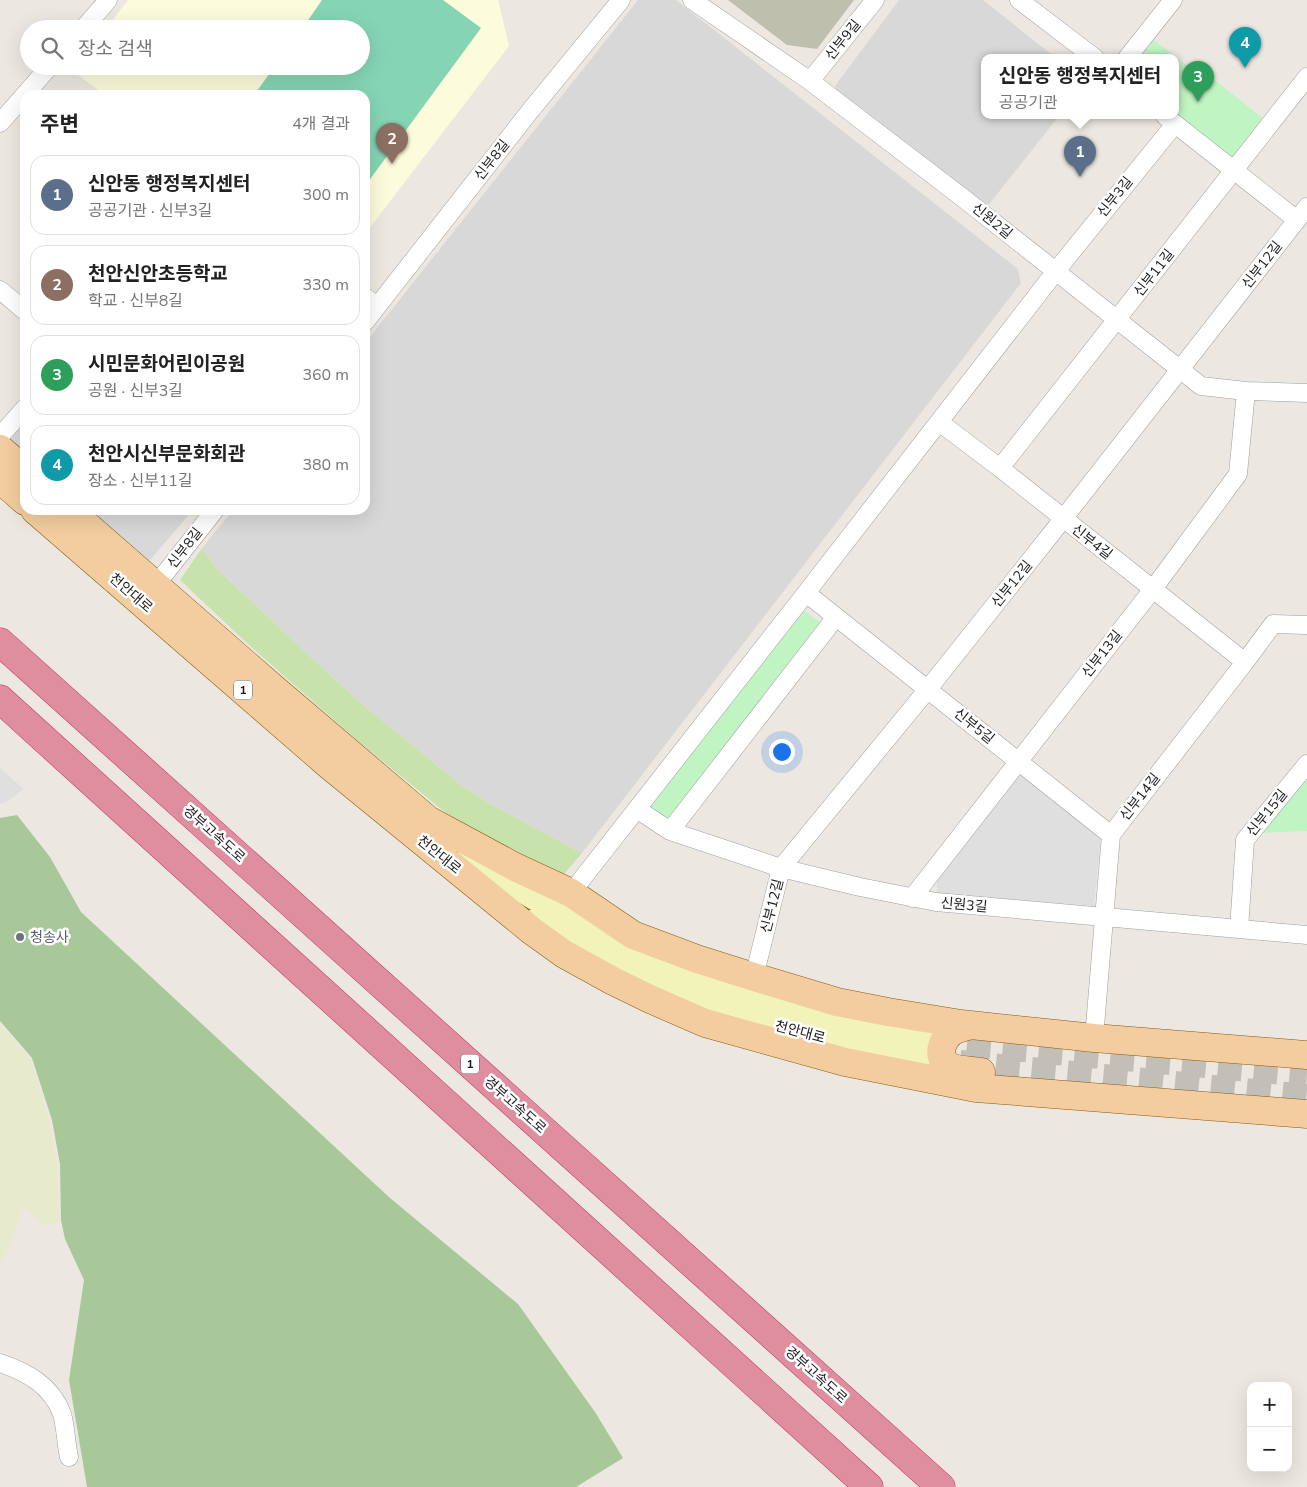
<!DOCTYPE html>
<html lang="ko">
<head>
<meta charset="utf-8">
<style>
  body { margin:0; font-family:"Nunito Sans","Noto Sans KR",sans-serif; background:#f6f6f6; color:#222 }
  .controls { position:absolute; right:15px; bottom:15px; display:grid; overflow:hidden; border-radius:10px; box-shadow:0 5px 20px #0002 }
  .controls button { width:45px; height:45px; display:grid; place-items:center; padding:0; border:0; border-bottom:1px solid #e0e0e0; background:#fff; color:#222; font:25px sans-serif }
  .you { position:absolute; left:781px; top:751px; width:18px; height:18px; margin:-12px; border:4px solid #fff; border-radius:50%; background:#1a73e8; box-shadow:0 0 0 8px #1a73e833 }
  .badge { display:grid; place-items:center; width:32px; height:32px; border-radius:50%; background:#b61014; color:#fff; font-size:16px; font-weight:700 }
  .pin { position:absolute; translate:-50% -41px; filter:drop-shadow(0 1px 2px #0008) }
  .pin::after { content:''; position:absolute; top:26px; width:18px; height:15px; background:inherit; clip-path:polygon(0 0,100% 0,50% 100%) }
  .popup { position:absolute; left:981px; top:54px; width:198px; height:65px; box-sizing:border-box; display:grid; place-content:center; border-radius:10px; background:#fff; filter:drop-shadow(0 1px 4px #0005); font-size:16px; white-space:nowrap; color:#767676 }
  .popup b { font-size:19px; color:#222 }
  .popup::after { content:''; position:absolute; left:50%; top:100%; margin-left:-10px; border:10px solid transparent; border-top-color:#fff }
  .list { margin:0; padding:0; list-style:none }
  h2 { display:flex; justify-content:space-between; align-items:center; height:65px; margin:0; padding:0 20px; font-size:21px }
  h2 small { font-size:16px; font-weight:400; color:#767676 }
  .list li { display:grid; grid-template-columns:32px 1fr auto; gap:15px; align-items:center; box-sizing:border-box; height:80px; margin:0 10px 10px; padding:0 10px; border:1px solid #e0e0e0; border-radius:15px }
  .list b { display:block; font-size:19px; white-space:nowrap }
  .list p { margin:0; font-size:16px; white-space:nowrap; color:#767676 }
  .list em { font-size:16px; font-style:normal; color:#767676 }
  .icon { flex:none; width:28px; height:28px; fill:none; stroke:currentColor; stroke-width:2; stroke-linecap:round; stroke-linejoin:round }
  .map { position:relative; flex:none; width:1307px; height:1487px; overflow:hidden }
  .search { position:absolute; background:#fff; box-shadow:0 5px 20px #0002; left:20px; top:20px; width:350px; height:55px; display:flex; align-items:center; gap:12px; box-sizing:border-box; padding:0 18px; border-radius:28px; color:#767676; font-size:19px }
  .panel { position:absolute; background:#fff; box-shadow:0 5px 20px #0002; left:20px; top:90px; width:350px; height:425px; border-radius:15px }
  .map>svg:first-child { display:block }
  .residential { fill:#d9d8d8 }
  .education { fill:#fcfbdb }
  .construction { fill:#bfbfae }
  .farmland { fill:#e8eace }
  .grass { fill:#c7e3ab }
  .forest { fill:#a8c899 }
  .park { fill:#c0f4c3 }
  .pitch { fill:#85d5b4 }
  .parking { fill:#dfdfdf }
  .lines { fill:none; stroke-linecap:round; stroke-linejoin:round }
  .secondary-tunnel { stroke:#c2bfb9; stroke-width:24; stroke-dasharray:24 12; stroke-linecap:butt }
  .minor-casing { stroke:#9f9f9f; stroke-width:19 }
  .secondary-casing { stroke:#5f670d; stroke-width:26 }
  .primary-casing { stroke:#865b0c; stroke-width:29 }
  .motorway-casing { stroke:#c73268; stroke-width:29 }
  .minor { stroke:#fff; stroke-width:18 }
  .secondary { stroke:#f2f3b8; stroke-width:24 }
  .primary { stroke:#f3cd9f; stroke-width:28 }
  .motorway { stroke:#de8e9f; stroke-width:28 }
  .worship-dot { fill:#6b7280; stroke:#fff; stroke-width:2 }
  .labels { text-anchor:middle; dominant-baseline:central; stroke-width:5; stroke-linejoin:round; paint-order:stroke }
  .shield { fill:#fff; stroke:#5f5f5f; stroke-width:1 }
  .shield-label { font-size:12px; font-weight:bold; fill:#1b1b1b }
  .street-label { font-size:14px; fill:#1b1b1b; stroke:#fff }
  .worship-label { font-size:14px; fill:#5b616d; stroke:#fff; text-anchor:start }
</style>
</head>
<body>
<div class="map">
<svg width="1307" height="1487" viewBox="0 0 1307 1487">
  <rect width="100%" height="100%" fill="#ece8e1"/>
  <path class="residential" d="M638,0H676L1018,269L1021,283L582,853L492,805L462,786L362,704L305,652L216,568L202,548L233,510H365V343Z
    M899,0H983L1056,58H985V116H1059L982,213L838,98L835,86Z
    M25,422V467L2,448Z
    M76,510H193L150,560H136Z"/>
  <path class="education" d="M128,0H498L509,46L365,234V95H105L74,72L79,66H361V29H106Z"/>
  <path class="construction" d="M728,0H854L817,49L787,45Z"/>
  <path class="farmland" d="M0,1024L31,1060L49,1119L57,1162L59,1220L45,1226L23,1207L10,1245L0,1265Z"/>
  <path class="grass" d="M202,548L216,568L305,652L362,704L462,786L492,805L582,853L560,879L446,813L357,740L250,646L180,580Z"/>
  <path class="forest" d="M17,815L50,857L81,912L390,1198L518,1304L595,1412L623,1458L576,1487H87L69,1380L84,1280L65,1239L61,1220L60,1164L52,1120L32,1058L0,1021V818Z"/>
  <path class="park" d="M1154,40L1199,75L1206,73L1265,120L1234,160L1175,116V58H1140Z
    M803,610L821,623L672,819H665L645,806Z
    M1307,773V831L1260,833Z"/>
  <path class="pitch" d="M322,0H443L481,28L365,186V95H254L275,66H361V29H302Z"/>
  <path class="parking" d="M0,768L24,789L8,801L0,804Z
    M1015,771L1101,838L1094,906L937,893V879Z"/>
  <g class="lines">
    <path class="secondary-tunnel" d="M931,1042L1307,1075
      M960,1062L1307,1096"/>
    <defs>
      <path id="minor" d="M692,0L810,81L963,198L1201,386L1246,391L1307,393
        M1019,0L1095,58
        M83,29L108,0
        M1127,58L1173,0
        M810,81L875,0
        M1165,116L1297,220
        M0,123L50,66
        M0,290L25,311
        M365,297L377,306
        M365,322L530,111L621,0
        M939,422L1000,468L1245,662
        M0,436L25,408
        M1000,468L1307,77
        M155,586L215,510
        M806,593L1111,835
        M637,809L670,831L781,868L860,887L936,902L1307,935
        M670,831L836,617
        M571,893L806,593L1056,271L1175,124
        M912,898L1153,589L1238,474L1246,391
        M1239,929L1245,840L1307,764
        M754,977L781,868L928,689L1063,519L1307,207
        M1094,1038L1111,835L1245,662L1273,624L1307,625
        M0,1363C27,1372 52,1386 62,1414C66,1428 66,1444 69,1457"/>
      <path id="secondary" d="M470,853L511,884L561,914L642,955L704,981L771,1004L931,1042
        M535,921C561,935 586,950 612,963C709,1008 817,1046 924,1058"/>
      <path id="primary" d="M0,449L25,471
        M0,479L25,501
        M35,510L330,766L532,931L564,954L613,981L650,999L705,1023L845,1062L976,1088L1307,1114
        M69,510L273,688L428,820L515,867L571,893L633,935L697,959L754,977L837,1002L888,1012L961,1024L1094,1038L1307,1055
        M971,1025C965,1027 958,1028 952,1032C941,1040 936,1058 949,1066C957,1071 971,1070 981,1072"/>
      <path id="motorway" d="M0,642L941,1487
        M0,699L869,1487"/>
    </defs>
    <use href="#minor" class="minor-casing"/>
    <use href="#secondary" class="secondary-casing"/>
    <use href="#primary" class="primary-casing"/>
    <use href="#motorway" class="motorway-casing"/>
    <use href="#minor" class="minor"/>
    <use href="#secondary" class="secondary"/>
    <use href="#primary" class="primary"/>
    <use href="#motorway" class="motorway"/>
  </g>
  <circle class="worship-dot" cx="20" cy="937" r="5"/>
  <g class="labels">
    <g class="shield">
      <rect x="234" y="680.5" width="18" height="19" rx="4"/>
      <rect x="461" y="1054.5" width="18" height="19" rx="4"/>
    </g>
    <g class="shield-label">
      <text x="243" y="690">1</text>
      <text x="470" y="1064">1</text>
    </g>
    <g class="street-label">
      <text transform="translate(843 40) rotate(-51)">신부9길</text>
      <text transform="translate(492 160) rotate(-52)">신부8길</text>
      <text transform="translate(1115 197) rotate(-51)">신부3길</text>
      <text transform="translate(992 221) rotate(39)">신원2길</text>
      <text transform="translate(1262 265) rotate(-52)">신부12길</text>
      <text transform="translate(1154 273) rotate(-52)">신부11길</text>
      <text transform="translate(1092 542) rotate(38)">신부4길</text>
      <text transform="translate(185 548) rotate(-52)">신부8길</text>
      <text transform="translate(1012 584) rotate(-51)">신부12길</text>
      <text transform="translate(131 593) rotate(41)">천안대로</text>
      <text transform="translate(1102 654) rotate(-52)">신부13길</text>
      <text transform="translate(974 726) rotate(39)">신부5길</text>
      <text transform="translate(1140 797) rotate(-52)">신부14길</text>
      <text transform="translate(1267 813) rotate(-51)">신부15길</text>
      <text transform="translate(214 834) rotate(42)">경부고속도로</text>
      <text transform="translate(439 855) rotate(39)">천안대로</text>
      <text transform="translate(964 905) rotate(5)">신원3길</text>
      <text transform="translate(772 906) rotate(-76)">신부12길</text>
      <text transform="translate(800 1032) rotate(15)">천안대로</text>
      <text transform="translate(515 1105) rotate(42)">경부고속도로</text>
      <text transform="translate(816 1375) rotate(42)">경부고속도로</text>
    </g>
    <g class="worship-label">
      <text x="30" y="937">청송사</text>
    </g>
  </g>
</svg>
<div class="controls">
<button>+</button>
<button>−</button>
</div>
<div class="you"></div>
<div class="pin badge" style="left:1080px;top:177px;background:#5c6f8a">1</div>
<div class="popup"><b>신안동 행정복지센터</b>공공기관</div>
<div class="pin badge" style="left:392px;top:164px;background:#8d6e63">2</div>
<div class="pin badge" style="left:1198px;top:102px;background:#2e9e5b">3</div>
<div class="pin badge" style="left:1245px;top:68px;background:#0f9aa8">4</div>
<div class="search"><svg class="icon" aria-label="search" viewBox="0 0 24 24"><circle cx="10" cy="10" r="6"/><path d="M15 15l6 6"/></svg>장소 검색</div>
<section class="panel">
<h2>주변<small>4개 결과</small></h2>
<ul class="list">
<li><span class="badge" style="background:#5c6f8a">1</span><div><b>신안동 행정복지센터</b><p>공공기관 · 신부3길</p></div><em>300 m</em></li>
<li><span class="badge" style="background:#8d6e63">2</span><div><b>천안신안초등학교</b><p>학교 · 신부8길</p></div><em>330 m</em></li>
<li><span class="badge" style="background:#2e9e5b">3</span><div><b>시민문화어린이공원</b><p>공원 · 신부3길</p></div><em>360 m</em></li>
<li><span class="badge" style="background:#0f9aa8">4</span><div><b>천안시신부문화회관</b><p>장소 · 신부11길</p></div><em>380 m</em></li>
</ul>
</section>
</div>
</body>
</html>
